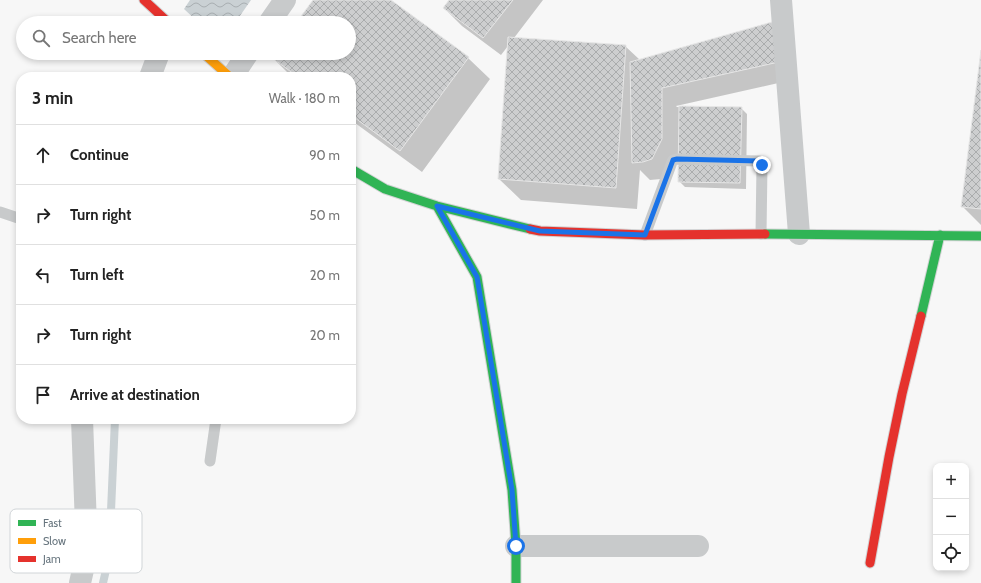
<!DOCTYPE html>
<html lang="en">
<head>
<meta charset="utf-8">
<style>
  body { margin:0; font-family:Cabin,sans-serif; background:#f6f6f6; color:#222 }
  .controls { position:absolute; right:12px; bottom:12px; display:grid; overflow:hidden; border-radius:8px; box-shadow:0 2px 6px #0003 }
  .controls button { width:36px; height:36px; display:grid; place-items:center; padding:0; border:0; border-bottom:1px solid #e0e0e0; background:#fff; color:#222; font:20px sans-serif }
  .stop { position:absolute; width:12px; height:12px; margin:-9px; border:3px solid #1a73e8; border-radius:50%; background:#fff }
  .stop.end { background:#1a73e8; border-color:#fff; box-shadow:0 1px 4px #0008 }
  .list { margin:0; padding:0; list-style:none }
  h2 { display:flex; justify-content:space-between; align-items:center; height:52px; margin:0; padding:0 16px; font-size:17px }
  h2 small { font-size:13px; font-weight:400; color:#767676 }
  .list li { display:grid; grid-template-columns:26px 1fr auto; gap:12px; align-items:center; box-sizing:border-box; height:60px; padding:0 16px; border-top:1px solid #e0e0e0 }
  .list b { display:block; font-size:15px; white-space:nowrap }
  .list em { font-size:13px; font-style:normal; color:#767676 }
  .icon { flex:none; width:22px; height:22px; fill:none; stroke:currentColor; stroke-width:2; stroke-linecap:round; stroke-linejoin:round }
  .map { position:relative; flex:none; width:981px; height:583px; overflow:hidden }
  .search { position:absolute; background:#fff; box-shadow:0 2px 6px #0003; left:16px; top:16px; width:340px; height:44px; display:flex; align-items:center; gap:10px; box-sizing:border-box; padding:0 14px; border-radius:22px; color:#767676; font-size:15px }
  .panel { position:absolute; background:#fff; box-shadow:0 2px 6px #0003; left:16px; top:72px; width:340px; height:352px; border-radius:16px }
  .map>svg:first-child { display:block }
  .water { fill:url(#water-waves) }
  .shadow { fill:#0003 }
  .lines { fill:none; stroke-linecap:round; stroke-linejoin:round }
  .stream { stroke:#cad1d4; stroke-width:8 }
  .building { fill:url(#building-cross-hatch); stroke:#e6e6e6 }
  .fast-casing { stroke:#d2d3d4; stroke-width:11 }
  .slow-casing { stroke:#d2d3d4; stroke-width:11 }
  .jam-casing { stroke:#d2d3d4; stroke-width:11 }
  .lane { stroke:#c8cacb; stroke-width:11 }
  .street { stroke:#c8cacb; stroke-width:22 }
  .fast { stroke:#30b455; stroke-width:9 }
  .slow { stroke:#ff9f0a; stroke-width:9 }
  .jam { stroke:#e5322d; stroke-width:9 }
  .route { stroke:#1a73e8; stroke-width:5 }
  .key { fill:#fff; stroke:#d1d5d8; stroke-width:1 }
  .key-label { font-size:11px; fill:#66747d }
</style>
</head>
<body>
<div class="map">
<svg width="981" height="583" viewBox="0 0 981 583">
  <defs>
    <pattern id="water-waves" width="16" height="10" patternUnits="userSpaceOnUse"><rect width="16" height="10" fill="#cad1d4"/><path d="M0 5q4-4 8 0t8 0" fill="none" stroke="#a8aeb1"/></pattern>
    <pattern id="building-cross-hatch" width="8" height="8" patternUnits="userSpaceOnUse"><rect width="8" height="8" fill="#cdcecf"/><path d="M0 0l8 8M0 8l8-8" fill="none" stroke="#aaacad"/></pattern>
  </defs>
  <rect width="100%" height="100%" fill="#f7f7f7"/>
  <path class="water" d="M190,0H251L235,23H199L184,9Z"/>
  <path class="shadow" d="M314,0H389L468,58L490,79L422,172L351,120V77H292L272,57L275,53H349V23H297Z
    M451,0H543L514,38L625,46L640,60L771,23L796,79L676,106L677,107L741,108L747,114L746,189L685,187L679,181V157L661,179L650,180L640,170L637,209L521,200L499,179L508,46L501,55L462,26L444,8Z
    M981,58V225L962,206Z"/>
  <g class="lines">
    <path class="stream" d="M103,583L109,557L115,419"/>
  </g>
  <path class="building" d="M313,0H391L469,57L400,151L351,115V77H298L271,57L274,53H349V23H296Z
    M449,0H513L483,38L443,8Z
    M772,22L779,62L662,88V139L652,159L643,162L632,163L630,62Z
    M508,37L626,45L616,188L498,179Z
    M981,50V209L961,207Z
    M679,106L742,107L740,183L678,182Z"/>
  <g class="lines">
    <defs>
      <path id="fast" d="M351,169L385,189L437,206L530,229
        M437,206L477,277L512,490L516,546V583
        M765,234L981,236
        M921,316L940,235"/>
      <path id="slow" d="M203,53L230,77"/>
      <path id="jam" d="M144,0L169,23
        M530,229L540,231L645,235L765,234
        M870,563L889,457L902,394L921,316"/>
    </defs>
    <use href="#fast" class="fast-casing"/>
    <use href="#slow" class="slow-casing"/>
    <use href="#jam" class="jam-casing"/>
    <path class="lane" d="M0,212L21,219
      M645,235L672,162L673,160L677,159L759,161L762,165L761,234
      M210,461L216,419"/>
    <path class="street" d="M781,0L799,234
      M269,23L285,0
      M150,77L159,53
      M232,77L248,53
      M516,546H698
      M80,583L87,552L82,419"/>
    <use href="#fast" class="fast"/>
    <use href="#slow" class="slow"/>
    <use href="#jam" class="jam"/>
  </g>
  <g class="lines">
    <path class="route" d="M516,546L512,490L477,277L437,206L540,231L645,235L673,160L677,159L759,161L762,165"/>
  </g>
  <rect x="10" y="509" width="132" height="64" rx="6" class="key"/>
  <rect x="18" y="520" width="18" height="6" fill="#30b455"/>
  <rect x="18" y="538" width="18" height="6" fill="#ff9f0a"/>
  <rect x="18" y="556" width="18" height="6" fill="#e5322d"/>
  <g class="key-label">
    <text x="43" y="527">Fast</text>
    <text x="43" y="545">Slow</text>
    <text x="43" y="563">Jam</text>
  </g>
</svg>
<div class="controls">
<button>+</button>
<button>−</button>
<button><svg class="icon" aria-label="locate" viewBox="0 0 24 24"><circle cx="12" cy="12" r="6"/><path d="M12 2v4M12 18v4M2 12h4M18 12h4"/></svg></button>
</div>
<div class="stop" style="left:516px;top:546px"></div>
<div class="stop end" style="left:762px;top:165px"></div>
<div class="search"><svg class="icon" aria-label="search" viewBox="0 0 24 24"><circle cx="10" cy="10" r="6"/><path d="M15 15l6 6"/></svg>Search here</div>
<section class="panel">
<h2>3 min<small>Walk · 180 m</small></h2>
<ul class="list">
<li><svg class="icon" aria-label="ahead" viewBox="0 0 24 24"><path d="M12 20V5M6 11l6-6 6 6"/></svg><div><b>Continue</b></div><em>90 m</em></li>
<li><svg class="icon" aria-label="right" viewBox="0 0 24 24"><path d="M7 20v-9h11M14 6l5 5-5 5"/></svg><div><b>Turn right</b></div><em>50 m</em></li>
<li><svg class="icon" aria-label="left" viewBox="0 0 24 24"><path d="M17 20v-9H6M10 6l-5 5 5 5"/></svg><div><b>Turn left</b></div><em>20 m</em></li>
<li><svg class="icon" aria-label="right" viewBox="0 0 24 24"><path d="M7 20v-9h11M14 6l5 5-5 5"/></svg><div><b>Turn right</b></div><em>20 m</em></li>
<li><svg class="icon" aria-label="arrive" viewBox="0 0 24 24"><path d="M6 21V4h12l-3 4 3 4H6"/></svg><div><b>Arrive at destination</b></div></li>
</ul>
</section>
</div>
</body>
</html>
